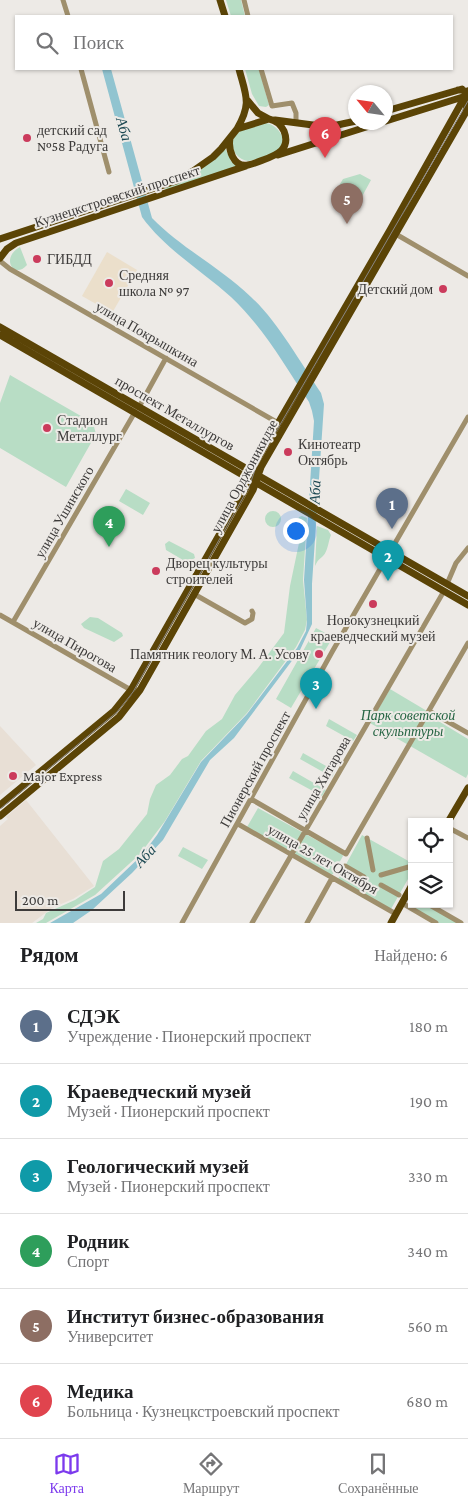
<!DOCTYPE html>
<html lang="ru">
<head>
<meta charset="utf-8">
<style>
  body { margin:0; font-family:"Crimson Pro",serif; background:#f6f6f6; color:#202124 }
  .controls { position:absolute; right:15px; bottom:15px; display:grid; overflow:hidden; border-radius:0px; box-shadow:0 1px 4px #0004 }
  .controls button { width:45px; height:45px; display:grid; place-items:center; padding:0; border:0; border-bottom:1px solid #e0e0e0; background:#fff; color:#202124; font:25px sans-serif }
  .compass { position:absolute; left:348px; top:85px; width:45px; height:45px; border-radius:50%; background:#fff; box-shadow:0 1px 4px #0004; rotate:299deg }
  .scale { position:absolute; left:15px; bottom:12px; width:110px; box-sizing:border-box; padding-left:5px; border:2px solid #3d3b3a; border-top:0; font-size:14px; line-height:18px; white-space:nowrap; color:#3d3b3a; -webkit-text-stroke:4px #edeae6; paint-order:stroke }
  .you { position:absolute; left:295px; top:530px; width:18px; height:18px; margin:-12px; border:4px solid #fff; border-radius:50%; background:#1a73e8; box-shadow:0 0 0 8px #1a73e833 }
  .badge { display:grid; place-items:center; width:32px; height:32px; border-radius:50%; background:#7c3aed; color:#fff; font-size:16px; font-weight:700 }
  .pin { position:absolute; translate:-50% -41px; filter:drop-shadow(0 1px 2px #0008) }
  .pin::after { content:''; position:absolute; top:26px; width:18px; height:15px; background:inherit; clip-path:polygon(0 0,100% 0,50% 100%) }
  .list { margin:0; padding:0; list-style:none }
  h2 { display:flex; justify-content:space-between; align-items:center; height:65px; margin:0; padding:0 20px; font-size:21px }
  h2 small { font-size:16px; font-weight:400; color:#757577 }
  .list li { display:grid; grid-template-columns:32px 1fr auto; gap:15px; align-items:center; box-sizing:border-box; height:75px; padding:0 20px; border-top:1px solid #e0e0e0 }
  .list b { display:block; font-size:19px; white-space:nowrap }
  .list p { margin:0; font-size:16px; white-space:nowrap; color:#757577 }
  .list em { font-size:16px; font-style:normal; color:#757577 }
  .icon { flex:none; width:28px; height:28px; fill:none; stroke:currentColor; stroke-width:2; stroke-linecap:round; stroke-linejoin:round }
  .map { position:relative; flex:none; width:468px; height:923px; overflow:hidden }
  .search { position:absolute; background:#fff; box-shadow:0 1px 4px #0004; left:15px; right:15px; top:15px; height:55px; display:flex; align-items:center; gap:12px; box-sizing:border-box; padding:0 18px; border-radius:0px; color:#757577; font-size:19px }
  .sheet { height:515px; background:#fff }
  nav { display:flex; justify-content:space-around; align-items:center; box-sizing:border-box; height:70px; border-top:1px solid #e0e0e0; background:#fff; font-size:14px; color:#757577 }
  nav a { display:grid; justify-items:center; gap:2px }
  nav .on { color:#7c3aed }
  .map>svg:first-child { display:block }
  .built { fill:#e8dfd5 }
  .education { fill:#ebdfcb }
  .green { fill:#b8ddc5 }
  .water { fill:#91c4d0 }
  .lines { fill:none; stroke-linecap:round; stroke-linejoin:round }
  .minor { stroke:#9f8f6c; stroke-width:5 }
  .major { stroke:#5b4406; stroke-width:7 }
  .tram { stroke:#8a8785; stroke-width:1 }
  .poi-dot { fill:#cb3b5c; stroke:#edeae6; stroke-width:2 }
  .labels { text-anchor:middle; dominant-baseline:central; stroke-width:4; stroke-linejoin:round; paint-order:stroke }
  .poi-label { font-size:14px; fill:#3d3b3a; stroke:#edeae6; text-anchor:start }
  .street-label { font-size:14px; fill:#3d3b3a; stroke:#edeae6 }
  .park-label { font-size:14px; font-style:italic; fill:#246442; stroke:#edeae6 }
  .water-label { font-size:15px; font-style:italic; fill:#1b4852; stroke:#edeae6 }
</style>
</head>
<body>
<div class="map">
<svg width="468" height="923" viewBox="0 0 468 923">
  <rect width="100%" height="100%" fill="#edeae6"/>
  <path class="built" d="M0,726L36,765L0,795Z
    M26,800L94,886L73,899L52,908L32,923H0V826L8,819L6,817Z"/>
  <path class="education" d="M107,252L137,270L112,313L82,296Z"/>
  <path class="green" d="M226,0H241L245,16H231Z
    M245,69H259L269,105L266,107L259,106L252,94Z
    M266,123C279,125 291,143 276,153C269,157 256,159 248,161C234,159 226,142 239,132C246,126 257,125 266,123Z
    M225,148L231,161L239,166L166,191L165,188Z
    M360,174L371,180L359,202L337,189L343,179Z
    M20,247L27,265C14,280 0,258 20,247Z
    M10,375L93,423L96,434L66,487L0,448V403Z
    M126,489L150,503L143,515L119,501Z
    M265 519a8 8 0 1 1 16 0a8 8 0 1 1-16 0Z
    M302,516L307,518L303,580L307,620L305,630L296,647L247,713L201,761L165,821L140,854L95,895L46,923H36L43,919L46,913L75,900L95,887L103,861L119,849L147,814L150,799L156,785L170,775L182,759L188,756L206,731L222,719L235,695L258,668L284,633L290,586L299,543L296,525L299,517Z
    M317,526L328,530L331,535C328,542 328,551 323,556C318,561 319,558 315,566Z
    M169,541L194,554L195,558L189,561L183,560L166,550L165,544Z
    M90,617L98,618L122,633L123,636L114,642L84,628L81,624Z
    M316,628L333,637L291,708L276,699Z
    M390,689L432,714L435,719L468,739V774L466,778L370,723Z
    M329,719L357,735L353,741L326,726Z
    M303,753L335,771L332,777L300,759Z
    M293,771L326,790L322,796L289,778Z
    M258,808L342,854L343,856L333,874L331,875L247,827Z
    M362,835L412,863V872L391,909L338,879Z
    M183,847L208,860L202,869L178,856Z
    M412,898V904H425L458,923H439L409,906Z"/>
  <path class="water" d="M102,69H111L152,218C181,248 220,267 251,297C278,322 300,362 321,393L324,404L312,584V624L300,650L234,738L210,760L163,840L132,873L92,910L73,923H50L101,894L142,855L157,835L201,762L247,714L297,648L306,631L307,621L304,580L314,421L312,411L309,402C285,366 263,327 231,297C202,271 165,249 142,217Z"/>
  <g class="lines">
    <path class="minor" d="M63,0L68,16
      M244,0L248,16
      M81,69L109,172
      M261,69L272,106L292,103L296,113V123
      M394,233L468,276
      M0,261L10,269L280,424
      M139,407L166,358
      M447,584L456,563L468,548
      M194,594L245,623L252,619L253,613L252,611
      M0,615L131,690H140
      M13,622L135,412
      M429,711L468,733
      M251,799L346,854L468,643
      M238,824L396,914
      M449,828L468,838
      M367,838L373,870
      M345,866L364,877
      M381,875L412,866
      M381,885L399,895
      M402,903L436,923
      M428,904L461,923
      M182,923L332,652L468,417
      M252,923L444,591
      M307,923L332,878"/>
    <path class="major" d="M220,0L225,16
      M248,101L258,113L269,119
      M386,111L462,89
      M275,120L328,127L356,121
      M386,121L466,96
      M237,129C252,103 246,96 239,69
      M278,155L382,122
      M0,239L176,181L193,171L213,157L221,149L237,129L269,119C275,120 281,125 284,131C291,149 277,155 263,160C258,162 253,164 248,165C233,168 228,149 230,138
      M0,258L7,249L16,243L246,166
      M0,327L468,596
      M0,335L468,605
      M0,805L114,711L131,690L247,486L255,463L390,230L468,91
      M0,816L119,717L140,690L253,490L261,467L466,112L468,95L463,90H458
      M448,822L468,788
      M391,923L412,885"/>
    <path class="tram" d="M0,809L117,712L133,692L249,487L255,470L263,454L468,101"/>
  </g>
  <g class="poi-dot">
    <circle cx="27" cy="138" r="5"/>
    <circle cx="37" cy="259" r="5"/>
    <circle cx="109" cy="283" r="5"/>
    <circle cx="443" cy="289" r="5"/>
    <circle cx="47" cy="428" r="5"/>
    <circle cx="288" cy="452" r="5"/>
    <circle cx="156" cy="571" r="5"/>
    <circle cx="373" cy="604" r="5"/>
    <circle cx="319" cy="654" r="5"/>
    <circle cx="13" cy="776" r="5"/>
  </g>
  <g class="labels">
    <g class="poi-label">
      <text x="37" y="130">детский сад<tspan x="37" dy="16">№58 Радуга</tspan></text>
      <text x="47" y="259">ГИБДД</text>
      <text x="119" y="275">Средняя<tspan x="119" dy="16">школа № 97</tspan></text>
      <text x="433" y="289" text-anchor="end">Детский дом</text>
      <text x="57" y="420">Стадион<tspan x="57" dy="16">Металлург</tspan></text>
      <text x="298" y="444">Кинотеатр<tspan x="298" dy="16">Октябрь</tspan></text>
      <text x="166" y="563">Дворец культуры<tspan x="166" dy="16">строителей</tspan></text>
      <text x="373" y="620" text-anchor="middle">Новокузнецкий<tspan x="373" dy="16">краеведческий музей</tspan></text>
      <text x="309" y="654" text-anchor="end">Памятник геологу М. А. Усову</text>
      <text x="23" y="776">Major Express</text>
    </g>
    <g class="street-label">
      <text transform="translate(117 196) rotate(-18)">Кузнецкстроевский проспект</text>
      <text transform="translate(147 334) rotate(30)">улица Покрышкина</text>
      <text transform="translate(175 413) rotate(30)">проспект Металлургов</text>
      <text transform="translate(244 476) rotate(-62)">улица Орджоникидзе</text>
      <text transform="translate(64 512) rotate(-60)">улица Ушинского</text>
      <text transform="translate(75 645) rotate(30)">улица Пирогова</text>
      <text transform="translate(255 769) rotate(-61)">Пионерский проспект</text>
      <text transform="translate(323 778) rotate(-60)">улица Хитарова</text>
      <text transform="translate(323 859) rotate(30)">улица 25 лет Октября</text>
    </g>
    <g class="park-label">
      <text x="408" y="715">Парк советской<tspan x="408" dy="16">скульптуры</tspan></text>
    </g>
    <g class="water-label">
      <text transform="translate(124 129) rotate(74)">Аба</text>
      <text transform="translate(315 492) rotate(-88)">Аба</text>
      <text transform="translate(145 856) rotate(-47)">Аба</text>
    </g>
  </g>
</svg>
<div class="controls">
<button><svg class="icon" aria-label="locate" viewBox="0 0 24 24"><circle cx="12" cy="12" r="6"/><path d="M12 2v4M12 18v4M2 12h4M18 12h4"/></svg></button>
<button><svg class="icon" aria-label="layers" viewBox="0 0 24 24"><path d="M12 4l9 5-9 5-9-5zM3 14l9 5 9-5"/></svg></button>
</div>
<svg class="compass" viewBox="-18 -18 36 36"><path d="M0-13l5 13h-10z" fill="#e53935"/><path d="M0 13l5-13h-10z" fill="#757577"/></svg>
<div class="scale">200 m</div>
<div class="you"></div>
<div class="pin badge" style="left:392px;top:529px;background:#5c6f8a">1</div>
<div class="pin badge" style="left:388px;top:581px;background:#0f9aa8">2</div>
<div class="pin badge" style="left:316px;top:709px;background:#0f9aa8">3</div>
<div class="pin badge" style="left:109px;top:547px;background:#2e9e5b">4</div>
<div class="pin badge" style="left:347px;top:224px;background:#8d6e63">5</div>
<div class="pin badge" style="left:325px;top:158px;background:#e0444e">6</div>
<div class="search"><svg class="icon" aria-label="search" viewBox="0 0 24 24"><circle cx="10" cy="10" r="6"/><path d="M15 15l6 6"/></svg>Поиск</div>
</div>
<section class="sheet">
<h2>Рядом<small>Найдено: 6</small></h2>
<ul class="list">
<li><span class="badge" style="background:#5c6f8a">1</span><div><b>СДЭК</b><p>Учреждение · Пионерский проспект</p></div><em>180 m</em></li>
<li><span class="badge" style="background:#0f9aa8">2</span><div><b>Краеведческий музей</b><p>Музей · Пионерский проспект</p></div><em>190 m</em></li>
<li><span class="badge" style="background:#0f9aa8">3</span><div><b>Геологический музей</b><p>Музей · Пионерский проспект</p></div><em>330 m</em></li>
<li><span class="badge" style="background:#2e9e5b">4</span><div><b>Родник</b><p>Спорт</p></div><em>340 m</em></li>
<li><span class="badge" style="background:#8d6e63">5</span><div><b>Институт бизнес-образования</b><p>Университет</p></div><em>560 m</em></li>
<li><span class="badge" style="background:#e0444e">6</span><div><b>Медика</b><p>Больница · Кузнецкстроевский проспект</p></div><em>680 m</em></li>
</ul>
</section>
<nav>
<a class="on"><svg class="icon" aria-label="map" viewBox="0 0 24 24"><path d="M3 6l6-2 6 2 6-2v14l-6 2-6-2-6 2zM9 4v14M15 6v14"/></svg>Карта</a>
<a><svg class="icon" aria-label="directions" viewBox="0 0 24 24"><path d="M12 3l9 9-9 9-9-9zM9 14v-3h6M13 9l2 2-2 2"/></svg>Маршрут</a>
<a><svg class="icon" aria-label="saved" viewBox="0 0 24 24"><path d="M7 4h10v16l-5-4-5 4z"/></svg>Сохранённые</a>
</nav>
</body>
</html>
